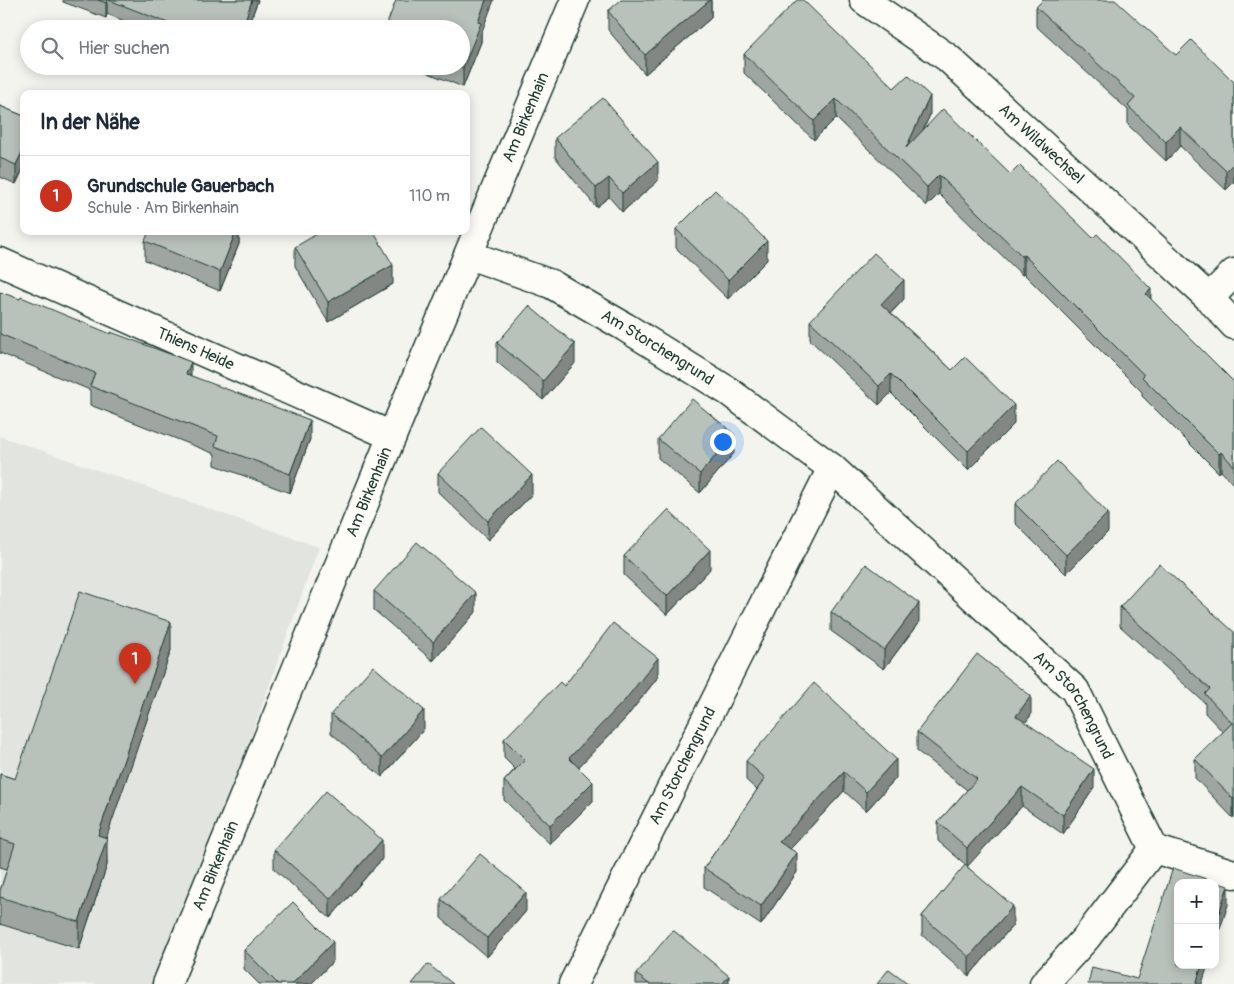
<!DOCTYPE html>
<html lang="de">
<head>
<meta charset="utf-8">
<style>
  body { margin:0; font-family:Pangolin,sans-serif; background:#f6f6f7; color:#1f2937 }
  .controls { position:absolute; right:15px; bottom:15px; display:grid; overflow:hidden; border-radius:10px; box-shadow:0 2px 12px #0003 }
  .controls button { width:45px; height:45px; display:grid; place-items:center; padding:0; border:0; border-bottom:1px solid #e0e1e3; background:#fff; color:#1f2937; font:25px sans-serif }
  .you { position:absolute; left:722px; top:441px; width:18px; height:18px; margin:-12px; border:4px solid #fff; border-radius:50%; background:#1a73e8; box-shadow:0 0 0 8px #1a73e833 }
  .badge { display:grid; place-items:center; width:32px; height:32px; border-radius:50%; background:#c8321e; color:#fff; font-size:16px; font-weight:700 }
  .pin { position:absolute; translate:-50% -41px; filter:drop-shadow(0 1px 2px #0008) }
  .pin::after { content:''; position:absolute; top:26px; width:18px; height:15px; background:inherit; clip-path:polygon(0 0,100% 0,50% 100%) }
  .list { margin:0; padding:0; list-style:none }
  h2 { display:flex; justify-content:space-between; align-items:center; height:65px; margin:0; padding:0 20px; font-size:21px }
  h2 small { font-size:16px; font-weight:400; color:#747a83 }
  .list li { display:grid; grid-template-columns:32px 1fr auto; gap:15px; align-items:center; box-sizing:border-box; height:80px; padding:0 20px; border-top:1px solid #e0e1e3 }
  .list b { display:block; font-size:19px; white-space:nowrap }
  .list p { margin:0; font-size:16px; white-space:nowrap; color:#747a83 }
  .list em { font-size:16px; font-style:normal; color:#747a83 }
  .icon { flex:none; width:28px; height:28px; fill:none; stroke:currentColor; stroke-width:2; stroke-linecap:round; stroke-linejoin:round }
  .map { position:relative; flex:none; width:1234px; height:984px; overflow:hidden }
  .search { position:absolute; background:#fff; box-shadow:0 2px 12px #0003; left:20px; top:20px; width:450px; height:55px; display:flex; align-items:center; gap:12px; box-sizing:border-box; padding:0 18px; border-radius:28px; color:#747a83; font-size:19px }
  .panel { position:absolute; background:#fff; box-shadow:0 2px 12px #0003; left:20px; top:90px; width:450px; height:145px; border-radius:10px }
  .map>svg:first-child { display:block }
  .built { fill:#e2e5df }
  .lines { fill:none; stroke-linecap:round; stroke-linejoin:round }
  .minor-casing { stroke:#1f3d34; stroke-width:31 }
  .minor { stroke:#fdfcf7; stroke-width:28 }
  .wall { fill:#9fa6a1; stroke:#1f3d34 }
  .shaded-wall { fill:#828783; stroke:#1f3d34 }
  .building { fill:#b9c1bb; stroke:#1f3d34 }
  .labels { text-anchor:middle; dominant-baseline:central; stroke-width:4.5; stroke-linejoin:round; paint-order:stroke }
  .street-label { font-size:16px; fill:#1f3d34; stroke:#fdfcf7 }
</style>
</head>
<body>
<div class="map">
<svg width="1234" height="984" viewBox="0 0 1234 984">
  <rect width="100%" height="100%" fill="#f4f4ef"/>
  <filter id="ink" filterUnits="userSpaceOnUse"><feTurbulence type="fractalNoise" baseFrequency=".02" numOctaves="2"/><feDisplacementMap in="SourceGraphic" scale="10" xChannelSelector="R" yChannelSelector="G"/><feConvolveMatrix kernelMatrix="1 2 1 2 8 2 1 2 1" color-interpolation-filters="sRGB"/></filter>
  <g filter="url(#ink)">
    <path class="built" d="M0,436L319,547L221,820L152,984H0Z"/>
    <g class="lines">
      <defs>
        <g id="minor">
          <path id="s1" d="M864,0L948,58L1209,298L1234,325"/>
          <path id="s2" d="M469,255L551,284L625,327L728,391L832,468L1075,690L1154,849"/>
          <path id="s3" d="M0,262L392,436"/>
          <path d="M1209,298L1234,273"/>
          <path d="M1154,849L1234,874"/>
          <path id="s4" d="M167,984L392,436L575,0"/>
          <path id="s5" d="M573,984L832,468"/>
          <path d="M1044,984L1086,938L1154,849"/>
        </g>
      </defs>
      <use href="#minor" class="minor-casing"/>
      <use href="#minor" class="minor"/>
    </g>
    <path class="wall" d="M63,0H258L247,29H144L107,14L106,18L63,2Z
      M711,0V18L645,74L608,30V11Z
      M1036,7L1176,55L1234,82V182L1226,190L1180,146L1166,161L1128,125V110L1036,26Z
      M481,34V42L463,87L411,66H461Z
      M744,54L894,88L930,115L923,130L1010,174L1151,299L1234,382V485L1221,471L1219,473L1142,396V392L1024,274L1022,275L939,194L927,206L836,118L814,140L744,73Z
      M0,106L24,116V167L16,184L0,177Z
      M555,138L658,181L622,212L609,197L596,207L555,157Z
      M676,229L767,260L728,299L676,248Z
      M239,231V244L220,291L145,260V241Z
      M295,247L393,284L328,322L295,266Z
      M0,292L191,376L310,439L290,493L215,465V454L90,405V390L0,353Z
      M904,299L891,313L952,370L1014,424L968,470L891,393L879,405L810,340V321Z
      M497,343L575,363L543,400L497,362Z
      M658,439L734,453L700,493L658,458Z
      M438,473L532,494L488,540L438,492Z
      M1015,504L1108,532L1066,574L1015,523Z
      M624,556L710,569L667,615L624,575Z
      M374,591L476,612L433,661L374,610Z
      M1120,607L1234,632V817L1233,818L1195,778V759L1223,732L1205,713V703L1120,626Z
      M831,612L919,622L884,669L831,631Z
      M171,650L106,837L107,865L79,949L0,924V891L7,869L0,867V774L15,779Z
      M658,677L625,719L578,767L593,801L550,844L504,800V781L515,769L504,758V739L564,686Z
      M331,714L424,729L382,777L331,733Z
      M1031,715L1025,723L1094,788L1063,834L1022,806L967,866L1013,925L969,976L922,935V916L966,865L938,841V822L967,790L917,751V732Z
      M746,761L896,778L866,811L844,791L790,849L797,872L761,925L704,887V868L757,790L746,780Z
      M274,850L382,859L330,918L274,869Z
      M441,899L526,911L487,957L441,918Z
      M244,950L333,961L311,984H259L244,969Z
      M636,974L729,984H636Z"/>
    <path class="shaded-wall" d="M107,0V14L106,18V3Z
      M252,0H258L247,29H242Z
      M486,0H494L481,34V42L463,87V68L478,22Z
      M710,0H711V18L645,74V55Z
      M930,96V115L906,167V148Z
      M836,99V118L814,140V121Z
      M1180,127V146L1166,161V142Z
      M24,148V167L16,184V165Z
      M658,162V181L622,212V193Z
      M1234,163V182L1226,190V171Z
      M939,175V194L927,206V187Z
      M609,178V197L596,207V188Z
      M236,231H239V244L220,291V272Z
      M767,241V260L728,299V280Z
      M1024,255V274L1022,275V256Z
      M393,265V284L328,322V302Z
      M904,280V299L881,323V304Z
      M1151,289V308L1146,294Z
      M575,344V363L543,400V381Z
      M191,362V381L186,374Z
      M891,374V393L879,405V386Z
      M1014,405V424L968,470V451Z
      M310,420V439L290,493V474Z
      M734,434V453L700,493V474Z
      M1221,452V471L1219,473V454Z
      M532,475V494L488,540V521Z
      M1108,513V532L1066,574V555Z
      M710,550V569L667,615V596Z
      M476,593V612L433,661V642Z
      M919,603V622L884,669V650Z
      M171,622V650L98,862V835Z
      M658,658V677L625,719L569,777V758Z
      M1031,696V715L1016,735V716Z
      M424,710V729L382,777V758Z
      M896,759V778L866,811V792Z
      M1094,769V788L1063,834V815Z
      M844,772V791L779,861V842Z
      M593,782V801L550,844V825Z
      M1022,787V806L967,867V848Z
      M1234,798V817L1233,818V799Z
      M107,838V865L79,949V922Z
      M382,840V859L330,918V899Z
      M797,853V872L761,925V906Z
      M1228,886V905L1215,944V925Z
      M526,892V911L487,957V938Z
      M1013,906V925L969,976V957Z
      M333,942V961L311,984H292Z
      M1202,965H1208L1202,984H1196Z
      M729,976V984H722Z"/>
    <path class="building" d="M98,0H107L106,3Z
      M109,0H252L242,29H213L196,22L193,29H183Z
      M396,0H486L478,22L481,23L463,68L459,66H461V29H385Z
      M621,0H710L645,55L608,11Z
      M797,0H803L894,88L908,75L930,96L906,148L943,109L1010,174L1019,165L1093,238L1097,234L1151,289L1146,294L1234,382V466L1221,452L1219,454L1142,377L1144,375L1024,255L1022,256L939,175L927,187L836,99L814,121L744,54Z
      M1043,0H1115L1176,55L1191,40L1234,82V163L1226,171L1180,127L1166,142L1128,106L1135,98L1036,7Z
      M603,98L658,162L622,193L609,178L596,188L555,138Z
      M0,106L24,116V148L16,165L0,158Z
      M715,190L767,241L728,280L676,229Z
      M149,231H236L220,272L145,241Z
      M322,231H373L393,265L328,302L295,247Z
      M874,253L904,280L881,304L952,370L965,357L1014,405L968,451L891,374L879,386L810,321Z
      M0,292L20,299L21,297L111,334V332L191,362L186,374L310,420L290,474L215,446L218,436L90,386L95,373L0,334Z
      M529,306L575,344L543,381L497,343Z
      M692,399L734,434L700,474L658,439Z
      M481,427L532,475L488,521L438,473Z
      M1057,461L1108,513L1066,555L1015,504Z
      M668,510L710,550L667,596L624,556Z
      M417,542L476,593L433,642L374,591Z
      M866,564L919,603L884,650L831,612Z
      M1159,564L1234,632V798L1233,799L1195,759L1232,723L1205,694L1210,689L1120,607Z
      M80,591L171,622L98,835L107,838L79,922L0,897V891L15,844L0,839V774L15,779Z
      M613,623L658,658L625,700L569,758L593,782L550,825L504,781L525,760L504,739L560,682L564,686Z
      M977,654L1031,696L1016,716L1094,769L1063,815L1022,787L967,848L938,822L977,779L917,732Z
      M373,666L424,710L382,758L331,714Z
      M814,683L896,759L866,792L844,772L779,842L797,853L761,906L704,868L765,778L746,761Z
      M326,791L382,840L330,899L274,850Z
      M480,854L526,892L487,938L441,899Z
      M965,865L1013,906L969,957L922,916Z
      M1173,868L1228,886L1215,925V883H1178V965H1202L1196,984H1088L1092,967L1137,979Z
      M293,902L333,942L292,984H278L244,950Z
      M673,930L729,976L722,984H649L636,974Z
      M428,964L453,984H412Z
      M889,969L909,984H877Z"/>
  </g>
  <g class="labels">
    <g class="street-label">
      <text stroke="none"><textPath href="#s4" startOffset="938">Am Birkenhain</textPath></text>
      <text stroke="none"><textPath href="#s1" startOffset="229">Am Wildwechsel</textPath></text>
      <text stroke="none"><textPath href="#s2" startOffset="211">Am Storchengrund</textPath></text>
      <text stroke="none"><textPath href="#s3" startOffset="214">Thiens Heide</textPath></text>
      <text stroke="none"><textPath href="#s4" startOffset="532">Am Birkenhain</textPath></text>
      <text stroke="none"><textPath href="#s2" startOffset="764">Am Storchengrund</textPath></text>
      <text stroke="none"><textPath href="#s5" startOffset="244">Am Storchengrund</textPath></text>
      <text stroke="none"><textPath href="#s4" startOffset="128">Am Birkenhain</textPath></text>
    </g>
  </g>
</svg>
<div class="controls">
<button>+</button>
<button>−</button>
</div>
<div class="you"></div>
<div class="pin badge" style="left:135px;top:684px">1</div>
<div class="search"><svg class="icon" aria-label="search" viewBox="0 0 24 24"><circle cx="10" cy="10" r="6"/><path d="M15 15l6 6"/></svg>Hier suchen</div>
<section class="panel">
<h2>In der Nähe<small></small></h2>
<ul class="list">
<li><span class="badge">1</span><div><b>Grundschule Gauerbach</b><p>Schule · Am Birkenhain</p></div><em>110 m</em></li>
</ul>
</section>
</div>
</body>
</html>
